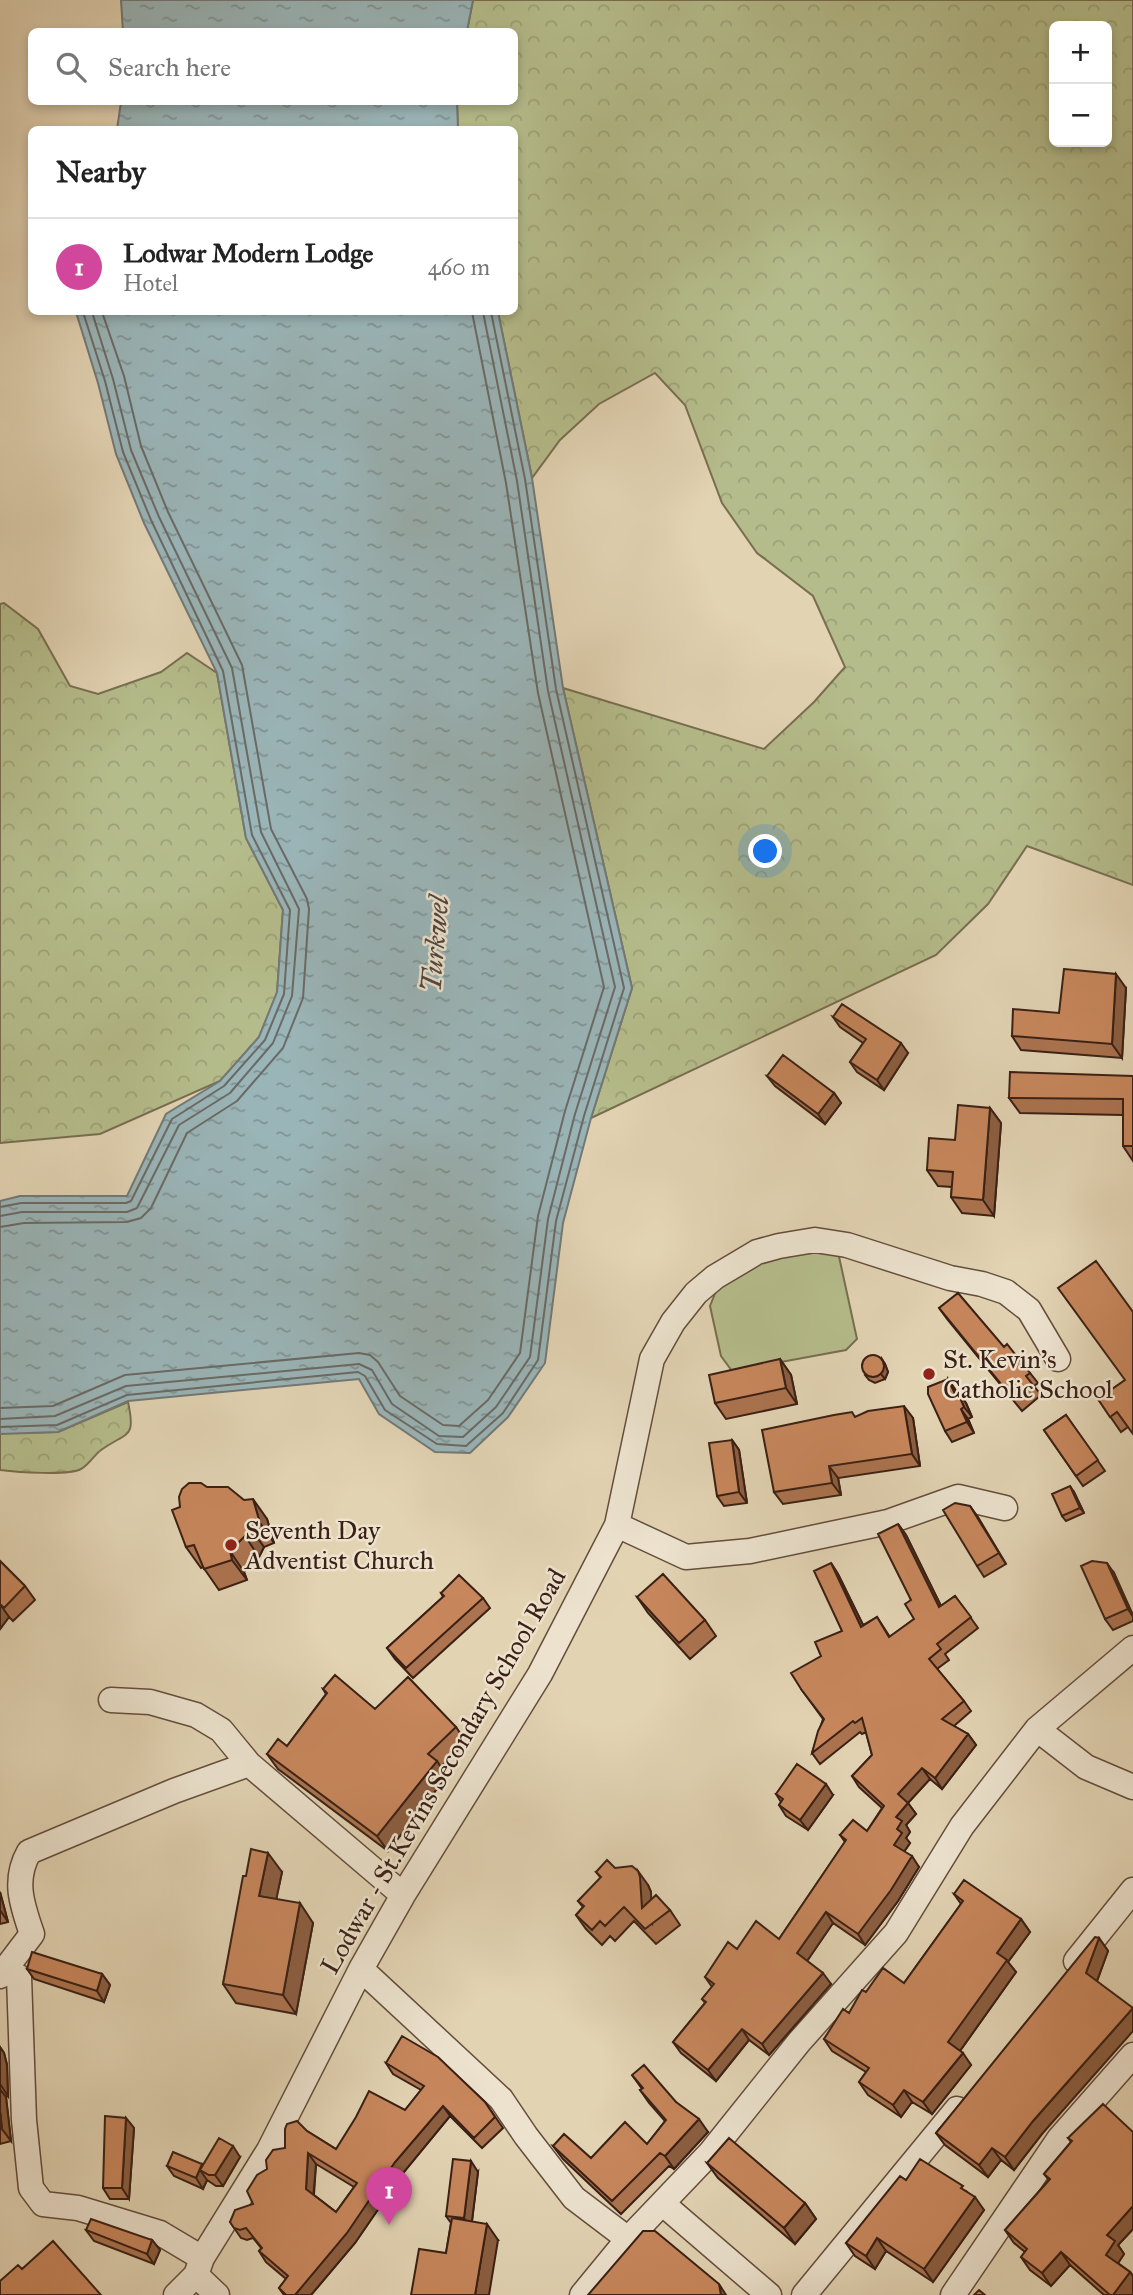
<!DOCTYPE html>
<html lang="en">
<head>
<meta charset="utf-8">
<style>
  body { margin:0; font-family:"IM FELL Great Primer",serif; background:#f6f6f6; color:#222 }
  .controls { position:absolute; right:21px; top:21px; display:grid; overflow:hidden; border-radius:10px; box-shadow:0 4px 10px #0003 }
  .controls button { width:63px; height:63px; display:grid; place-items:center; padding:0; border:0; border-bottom:2px solid #e0e0e0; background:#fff; color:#222; font:35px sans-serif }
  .you { position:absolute; left:766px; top:852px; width:24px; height:24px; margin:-18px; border:5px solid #fff; border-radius:50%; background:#1a73e8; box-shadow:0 0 0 10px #1a73e833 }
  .badge { display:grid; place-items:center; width:46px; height:46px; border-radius:50%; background:#7c3aed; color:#fff; font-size:23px; font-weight:700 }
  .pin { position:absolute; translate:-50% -58px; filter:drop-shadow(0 2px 4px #0008) }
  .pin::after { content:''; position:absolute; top:37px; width:24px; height:21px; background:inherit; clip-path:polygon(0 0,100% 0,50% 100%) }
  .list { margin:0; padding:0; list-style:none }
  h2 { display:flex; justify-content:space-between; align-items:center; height:91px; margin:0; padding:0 28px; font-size:30px }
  h2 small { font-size:23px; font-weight:400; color:#767676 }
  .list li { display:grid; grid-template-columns:46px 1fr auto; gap:21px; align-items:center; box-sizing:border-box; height:98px; padding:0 28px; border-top:2px solid #e0e0e0 }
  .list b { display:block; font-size:26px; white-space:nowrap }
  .list p { margin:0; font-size:23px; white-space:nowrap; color:#767676 }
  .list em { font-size:23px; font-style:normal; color:#767676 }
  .icon { flex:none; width:38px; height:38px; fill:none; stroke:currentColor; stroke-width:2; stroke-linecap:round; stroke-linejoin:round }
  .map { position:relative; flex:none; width:1133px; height:2295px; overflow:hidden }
  .search { position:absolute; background:#fff; box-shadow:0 4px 10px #0003; left:28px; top:28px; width:490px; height:77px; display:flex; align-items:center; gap:18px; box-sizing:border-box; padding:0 24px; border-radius:10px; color:#767676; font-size:26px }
  .panel { position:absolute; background:#fff; box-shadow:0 4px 10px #0003; left:28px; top:126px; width:490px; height:189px; border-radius:10px }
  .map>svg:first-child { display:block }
  .forest { fill:url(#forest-crowns); stroke:#786e50; stroke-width:2; fill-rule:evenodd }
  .park { fill:#b5bc8b; stroke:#786e50; stroke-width:2 }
  .water { fill:url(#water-ripples); stroke:#747977; stroke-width:2 }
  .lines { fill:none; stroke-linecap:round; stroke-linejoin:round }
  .shore { stroke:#6a6a66; stroke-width:2 }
  .street-casing { stroke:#644d3c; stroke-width:27 }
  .street { stroke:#ece2ce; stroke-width:24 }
  .wall { fill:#ab734f; stroke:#3a2015; stroke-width:2; fill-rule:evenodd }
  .shaded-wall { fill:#8b5e40; stroke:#3a2015; stroke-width:2 }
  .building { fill:#c7865c; stroke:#3a2015; stroke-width:2; fill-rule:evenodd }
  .poi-dot { fill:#8f2418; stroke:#ece2ce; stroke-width:2.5 }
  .labels { text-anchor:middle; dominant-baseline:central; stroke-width:5; stroke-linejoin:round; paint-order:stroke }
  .poi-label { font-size:26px; fill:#3a2015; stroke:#ece2ce; text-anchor:start }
  .street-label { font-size:26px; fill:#3a2015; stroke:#ece2ce }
  .water-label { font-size:28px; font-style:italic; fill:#52453e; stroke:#ece2ce }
</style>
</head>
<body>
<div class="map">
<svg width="1133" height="2295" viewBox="0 0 1133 2295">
  <defs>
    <pattern id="forest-crowns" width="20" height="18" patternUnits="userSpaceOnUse" patternTransform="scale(1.75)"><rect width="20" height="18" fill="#b5bc8b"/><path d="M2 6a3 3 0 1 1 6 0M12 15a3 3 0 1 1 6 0" fill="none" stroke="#9ca177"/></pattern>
    <pattern id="water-ripples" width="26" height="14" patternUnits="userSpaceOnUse" patternTransform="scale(1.75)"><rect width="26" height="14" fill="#9ab5b8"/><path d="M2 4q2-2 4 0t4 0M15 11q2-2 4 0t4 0" fill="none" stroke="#7f9394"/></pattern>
  </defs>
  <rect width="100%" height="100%" fill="#e2d3b3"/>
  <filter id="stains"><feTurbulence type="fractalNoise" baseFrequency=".00286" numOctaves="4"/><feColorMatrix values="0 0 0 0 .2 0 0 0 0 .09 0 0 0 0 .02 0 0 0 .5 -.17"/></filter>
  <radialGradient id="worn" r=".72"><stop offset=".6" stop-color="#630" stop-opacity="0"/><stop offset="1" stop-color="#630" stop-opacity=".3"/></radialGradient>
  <path class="forest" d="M473,0H1133V885L1027,846L988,904L936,955L591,1118L632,988L563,688L764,749L814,702L845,667L813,596L757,553L722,503L685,405L655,373L599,404L560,440L532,478L498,312H514V130L458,129L457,102H514V32L467,31ZM1054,26H1107V142H1054Z
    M4,603L38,629L70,686L98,694L161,672L187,653L217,673L246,838L283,910L277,993L259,1037L220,1081L100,1134L0,1143V604Z
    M128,1402C136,1439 128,1431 101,1450C94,1455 89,1465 81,1469C68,1476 16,1472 0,1470V1433L58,1432Z"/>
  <path class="park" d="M794,1251L838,1252L857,1339L846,1350L732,1371L721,1356L710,1306L720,1281L735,1272Z"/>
  <path class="water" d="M121,0H473L467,31L123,32Z
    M121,102H457L458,129H117Z
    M76,312H498L532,478L563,688L632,988L591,1118L563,1223L545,1363L508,1417L470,1453L435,1452L379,1414L359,1379L128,1401L58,1432L0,1434V1201L20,1196H127L166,1114L220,1081L259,1037L277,992L283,910L246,838L217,673L144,523L116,454L98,383Z"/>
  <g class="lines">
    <path class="shore" d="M0,1207L21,1203H126L131,1201L172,1119L224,1086L265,1040L284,994L290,910L252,835L223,671L151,520L123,452L105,381L83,312
      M0,1216L22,1212H127L137,1208L179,1125L230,1093L273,1043L292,996L299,909L261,832L232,668L159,517L131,450L113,379L92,312
      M0,1227L24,1223L127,1222L141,1218L151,1208L187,1133L237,1101L283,1048L303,998L309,909L307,899L271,829L242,665L168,512L141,446L124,376L102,312
      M0,1408L53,1406L125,1375L359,1353L370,1355L378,1362L400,1396L443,1425L459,1426L488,1400L520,1353L538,1216L565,1111L604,987L538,693L506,483L472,312
      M0,1419L55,1416L126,1386L359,1364L372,1370L392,1404L439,1436L463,1437L496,1407L530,1357L548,1219L575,1114L615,987L548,691L517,481L483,312
      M0,1427L57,1425L127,1395L358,1372L365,1376L385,1410L437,1444L466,1446L503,1413L538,1360L556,1221L584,1116L624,988L556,689L525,479L491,312"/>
    <defs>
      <path id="street" d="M617,1525L686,1557L750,1551L888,1522L958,1497L1005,1508
        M111,1700L150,1702L196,1715L221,1730L249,1764L403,1895
        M1037,1729L1086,1767L1133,1787
        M1076,1961L1133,1890
        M361,1969L501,2099L526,2136L574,2198L628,2239
        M0,1976L32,1934C22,1905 13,1880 29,1852L174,1791L249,1764
        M19,1977L24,2120L31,2188L43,2204L78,2208L160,2233L202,2258
        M663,2204L769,2295
        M196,2275L217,2295
        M176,2295L196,2275L202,2258L269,2150L361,1969L403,1895L540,1674L617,1525L652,1359L673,1322L696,1293L715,1277L757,1252L779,1246L815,1240L847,1245L950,1278L982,1284L1006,1292L1029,1310L1058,1359
        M582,2295L628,2239L711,2152L799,2042L896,1933L962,1826L1037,1729L1133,1648
        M804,2295L957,2109
        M953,2295L1059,2139L1133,2055"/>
    </defs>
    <use href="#street" class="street-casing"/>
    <use href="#street" class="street"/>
  </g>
  <path class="wall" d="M1126,988L1122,1058L1021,1050L1012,1036L1059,1013Z
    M833,1017L908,1053L884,1090L857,1072L850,1062L863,1043L840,1027Z
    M767,1076L834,1093L841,1103L825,1124L775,1086Z
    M1133,1076V1161L1123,1146V1115L1020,1113L1009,1098Z
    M990,1108L1001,1123L994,1216L962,1213L951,1197L952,1187L938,1186L927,1170L955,1140Z
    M939,1308L1030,1373L1038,1383L1034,1386L1041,1395L1022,1411L947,1319Z
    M780,1359L791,1375L797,1404L726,1419L715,1403Z
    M885,1364L888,1372L885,1379L875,1383L869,1380L865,1375Z
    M948,1379L957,1393H958L966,1403L972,1417L968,1419L974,1433L952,1442L945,1431Z
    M1125,1380L1128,1427L1121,1432L1098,1399Z
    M1066,1415L1105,1471L1083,1486L1044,1430Z
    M855,1417L913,1418L920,1466L838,1478L841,1495L783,1504L774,1492Z
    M732,1440L739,1450L747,1503L724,1506L717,1496Z
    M1074,1492L1084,1513L1066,1521L1062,1516Z
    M970,1506L1006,1564L984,1577L977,1566Z
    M267,1519L274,1543L264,1547L259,1557L244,1572L247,1580L219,1590L203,1567L201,1568L186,1547Z
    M898,1524L906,1535L941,1606L955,1596L978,1628L945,1654L949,1660L937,1669L964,1701L971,1711L954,1726L968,1734L976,1745L942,1789L930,1779L908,1803L916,1814L906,1825L910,1832L906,1838L910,1843L904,1852L919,1867L898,1901L865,1945L833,1923L807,1961L831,1984L769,2055L749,2040L716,2081L681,2053L673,2042L705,2003L702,1999L712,1987L705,1977L737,1949L779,1939L845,1842L840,1835L867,1831L882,1808L859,1787L852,1776L872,1755L866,1732L862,1734L860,1732L820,1764L812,1753L823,1719L801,1689L821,1656L842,1631L831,1563L838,1574L863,1625L877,1617L890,1637L914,1619Z
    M0,1561L25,1586L35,1600L13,1621L9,1617L0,1629Z
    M1114,1573L1133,1615V1621L1113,1630L1105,1619Z
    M441,1593L483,1598L490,1608L413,1678L395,1659L387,1648L443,1597Z
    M637,1597L705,1620L716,1636L690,1659L648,1613Z
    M323,1689L375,1709L456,1727L466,1742L441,1767L447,1776L388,1851L278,1769L267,1754L287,1746L326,1694Z
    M776,1794L833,1795L808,1830L786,1816L779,1805L781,1802Z
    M615,1868L648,1885L651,1892V1900L670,1910L680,1925L656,1944L634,1921L615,1941L610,1936L602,1945L586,1929L576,1915L583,1907L578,1901L601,1878L596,1872Z
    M282,1872L276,1899L313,1923L296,2014L236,2003L223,1984L246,1876Z
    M0,1892L8,1922L0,1924Z
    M954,1894L1021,1919L1030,1932L1008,1962L1016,1972L960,2051L971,2065L932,2114L912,2102L901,2117L868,2095L859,2082L866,2072L832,2051L824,2039L849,2013L866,1992L904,1983L961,1904Z
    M1099,1938L1108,1951L1042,2134L1014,2170L1001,2160L988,2177L945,2145L936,2133Z
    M27,1969L102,1974L110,1985L104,2002L34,1979Z
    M0,2047L4,2053L7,2065L8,2096L6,2097L11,2141L0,2144Z
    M386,2063L485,2102L503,2128L482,2148L450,2116L403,2173L355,2243L311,2295H284L279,2288L286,2279L266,2262L259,2251L261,2248L253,2238L247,2240L241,2238L230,2222L253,2204L267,2169L285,2148L307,2131L336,2149L405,2110L421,2090L393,2074ZM316,2164L354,2187L336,2212L314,2195Z
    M632,2075L676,2102L708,2132L674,2169L669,2166L621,2214L563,2159L553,2146L591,2158L647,2144L665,2121L649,2103L640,2090L642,2089Z
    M126,2118L134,2128L129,2199H110L103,2188Z
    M1133,2132V2229L1118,2245L1124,2254L1118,2263L1130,2272L1133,2276V2294L1132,2295H1104L1070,2265L1051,2286L1030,2270L1021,2257L1025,2252L1014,2243L1005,2230L1049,2180L1044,2174L1071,2142L1068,2138Z
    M240,2157L223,2186H216L207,2180L203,2189L174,2176L167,2166L202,2164L203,2165Z
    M707,2163L805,2203L816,2219L795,2244L718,2178Z
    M478,2172L472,2221L498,2240L446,2253L451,2223L446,2216Z
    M906,2180L966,2191L984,2210L933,2282L886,2251L875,2269L855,2256L846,2243Z
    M86,2230L152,2240L160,2250L154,2264L94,2241Z"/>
  <path class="shaded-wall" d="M1116,974L1126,988L1122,1058L1112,1044Z
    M901,1043L908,1053L884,1090L877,1080Z
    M834,1093L841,1103L825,1124L818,1114Z
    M990,1108L1001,1123L994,1216L983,1200Z
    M780,1359L791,1375L797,1404L786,1388Z
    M882,1359L885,1364L888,1372L885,1379L881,1374Z
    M948,1379L955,1389L962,1405L955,1394Z
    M958,1393L966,1403L972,1417L964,1407Z
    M904,1406L913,1418L920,1466L912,1454Z
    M961,1409L968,1419L974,1433L967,1422Z
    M732,1440L739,1450L747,1503L739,1492Z
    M829,1466L838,1478L841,1495L832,1483Z
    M1070,1486L1074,1492L1084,1513L1080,1508Z
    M253,1499L267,1519L274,1543L260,1523Z
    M970,1506L978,1517L1006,1564L999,1553Z
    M898,1524L906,1535L947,1618L939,1607Z
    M249,1526L264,1547L259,1557L245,1536Z
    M230,1551L244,1572L247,1580L232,1560Z
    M831,1563L838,1574L869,1637L861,1627Z
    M1107,1563L1114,1573L1133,1617L1128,1609Z
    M0,1604L9,1617L0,1629Z
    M968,1734L976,1745L942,1789L935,1778Z
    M437,1761L447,1776L388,1851L377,1836Z
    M922,1768L930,1779L906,1805L898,1794Z
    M826,1784L833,1795L808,1830L800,1820Z
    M908,1803L916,1814L906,1825L910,1832L906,1838L910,1843L901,1856L894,1845L897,1829L896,1817Z
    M268,1853L282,1872L273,1915L259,1896Z
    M912,1856L919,1867L898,1901L865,1945L858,1934Z
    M638,1871L648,1885L651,1892L652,1923L642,1908Z
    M0,1892L8,1922L0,1910Z
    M300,1903L313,1923L296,2014L283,1995Z
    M826,1912L833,1923L805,1964L797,1953Z
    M1021,1919L1030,1932L1008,1962L1016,1972L957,2055L948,2042L997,1953Z
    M1099,1938L1108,1951L1095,1986L1086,1973Z
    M823,1973L831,1984L769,2055L762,2044Z
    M102,1974L110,1985L104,2002L97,1991Z
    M1133,2008V2031L1042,2134L1014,2170L1005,2157L1033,2121Z
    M742,2029L749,2040L716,2081L708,2070Z
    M0,2047L4,2053L7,2065L8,2096L0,2084Z
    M963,2053L971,2065L932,2114L923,2102Z
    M0,2089L6,2097L11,2141L2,2129L0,2111Z
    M904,2090L912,2102L901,2117L893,2105Z
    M443,2106L450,2116L403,2173L355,2243L311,2295H295L395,2162Z
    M126,2118L134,2128L129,2199L122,2188Z
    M699,2119L708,2132L674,2169L665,2156Z
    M233,2146L240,2157L223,2186L215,2175Z
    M992,2148L1001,2160L988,2177L979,2165Z
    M308,2153L316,2164L313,2199L306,2189Z
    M471,2161L478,2172L471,2229L464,2218Z
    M202,2164L210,2175L200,2170L207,2180L203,2189L196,2178Z
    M975,2197L984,2210L933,2282L924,2269Z
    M805,2203L816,2219L795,2244L784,2228Z
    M1133,2206V2229L1118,2245L1124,2254L1115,2268L1106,2255L1107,2235Z
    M487,2224L498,2240L489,2295H475Z
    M877,2238L886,2251L875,2269L866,2256Z
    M152,2240L160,2250L154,2264L147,2254Z
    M1061,2252L1070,2265L1051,2286L1042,2273Z
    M1130,2272L1133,2276V2294L1132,2295H1113Z
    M719,2284L726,2295H721Z"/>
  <path class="building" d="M1064,969L1116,974L1112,1044L1012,1036L1013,1009L1059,1013Z
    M842,1004L901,1043L877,1080L850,1062L866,1039L833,1017Z
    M783,1055L834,1093L818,1114L767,1076Z
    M1010,1072L1133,1076V1146H1123V1099L1009,1098Z
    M958,1105L990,1108L983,1200L951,1197L953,1172L927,1170L929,1138L955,1140Z
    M1096,1261L1133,1312V1434L1117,1412L1110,1417L1098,1399L1125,1380L1058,1288Z
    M958,1293L1004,1347L1007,1344L1030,1373L1026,1376L1033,1385L1014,1400L939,1308Z
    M862 1366a11 11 0 1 1 22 0a11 11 0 1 1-22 0Z
    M780,1359L786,1388L715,1403L709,1375Z
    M948,1379L955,1394L958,1393L964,1407L961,1409L967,1422L945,1431L928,1394V1387Z
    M904,1406L912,1454L829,1466L832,1483L774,1492L762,1430L834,1415L852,1412L855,1417L868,1411Z
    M1066,1415L1098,1460L1076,1476L1044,1430Z
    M732,1440L739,1492L717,1496L709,1443Z
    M189,1483H201L207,1487H228L244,1500L253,1499L260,1523L249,1526L245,1536L230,1551L232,1560L204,1569L194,1545L186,1547L172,1510L180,1507L179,1497L182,1489Z
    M1070,1486L1080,1508L1062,1516L1052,1494Z
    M955,1503L970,1506L999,1553L977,1566L943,1510Z
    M898,1524L939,1607L955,1596L971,1617L937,1644L941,1649L929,1659L964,1701L942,1719L968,1734L935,1778L922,1768L898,1794L908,1803L896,1817L902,1821L897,1829L902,1833L894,1845L912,1856L891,1890L858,1934L826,1912L797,1953L823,1973L762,2044L742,2029L708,2070L673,2042L706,2002L702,1999L714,1984L705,1977L728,1942L737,1949L756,1921L779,1939L846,1840L840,1835L853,1820L867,1831L884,1806L852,1776L872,1755L862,1718L855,1723L853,1721L812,1753L818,1731L824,1719L801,1689L791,1673L821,1656L815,1642L842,1631L814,1571L831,1563L861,1627L877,1617L889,1637L914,1619L905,1604L911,1600L878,1534Z
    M0,1561L25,1586L4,1608L0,1604Z
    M1092,1561L1107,1563L1128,1609L1105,1619L1081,1566Z
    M663,1574L705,1620L679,1643L637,1597Z
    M459,1575L483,1598L406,1668L387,1648L444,1596L441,1593Z
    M335,1675L375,1709L408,1677L456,1727L428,1754L437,1761L377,1836L267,1754L278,1739L287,1746L327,1693L323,1689Z
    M797,1764L826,1784L800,1820L779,1805L783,1799L776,1794Z
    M251,1849L268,1853L259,1896L300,1903L283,1995L223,1984L243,1876H246Z
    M607,1860L615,1868L632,1866L638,1871L640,1877L642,1908L656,1895L670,1910L645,1929L624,1907L605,1926L600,1921L592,1930L576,1915L584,1906L578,1901L601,1877L596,1872Z
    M964,1880L1021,1919L997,1953L1007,1960L948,2042L963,2053L923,2102L904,2090L893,2105L859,2082L869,2068L824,2039L843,2009L849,2013L862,1990L866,1992L883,1968L904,1983L963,1901L954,1894Z
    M1095,1937L1099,1938L1086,1973L1133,2008L1033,2121L1005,2157L992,2148L979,2165L936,2133Z
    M32,1952L102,1974L97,1991L27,1969Z
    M402,2036L438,2057L485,2102L495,2117L474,2138L443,2106L395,2162L347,2233L295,2295H286L279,2288L288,2276L259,2251L262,2248L246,2228L240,2230L234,2228L230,2222L235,2210L253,2204L247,2191L257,2175L267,2169L266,2160L273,2150L285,2148V2129L287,2124L297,2121L307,2131L336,2149L356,2117L369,2091L405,2110L424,2086L386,2063ZM308,2153L357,2183L336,2212L306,2189Z
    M644,2065L676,2102L699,2119L665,2156L660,2153L612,2201L553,2146L564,2134L591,2158L625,2122L647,2144L666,2120L640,2090L643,2088L632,2075Z
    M1103,2104L1133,2132V2206L1107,2235L1115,2241L1106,2255L1130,2272L1113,2295H1110L1061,2252L1042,2273L1021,2257L1027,2249L1005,2230L1050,2179L1044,2174L1072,2141L1068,2138Z
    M0,2111L2,2129H0Z
    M105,2116L126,2118L122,2188H103Z
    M219,2138L233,2146L215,2175H209L200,2170Z
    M729,2138L805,2203L784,2228L707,2163Z
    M173,2152L202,2164L196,2178L167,2166Z
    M453,2159L471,2161L464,2218L446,2216Z
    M920,2159L963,2186L961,2188L975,2197L924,2269L877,2238L866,2256L846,2243L900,2176L906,2180Z
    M452,2218L487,2224L475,2295H411L419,2249L446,2253Z
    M91,2219L152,2240L147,2254L86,2230Z
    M643,2231H655L719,2284L721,2295H588Z
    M53,2241L101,2295H0V2281L18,2265L22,2269Z
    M979,2290L985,2295H974Z"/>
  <g class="poi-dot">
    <circle cx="929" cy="1374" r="7"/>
    <circle cx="231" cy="1545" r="7"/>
  </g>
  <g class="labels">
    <g class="poi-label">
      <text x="943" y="1359">St. Kevin's<tspan x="943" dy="30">Catholic School</tspan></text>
      <text x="245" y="1530">Seventh Day<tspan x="245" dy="30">Adventist Church</tspan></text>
    </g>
    <g class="street-label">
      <text transform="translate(443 1771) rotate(-60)">Lodwar - St.Kevins Secondary School Road</text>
    </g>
    <g class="water-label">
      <text transform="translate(435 944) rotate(-85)">Turkwel</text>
    </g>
  </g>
  <rect width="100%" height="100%" filter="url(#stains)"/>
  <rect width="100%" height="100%" fill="url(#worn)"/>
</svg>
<div class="controls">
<button>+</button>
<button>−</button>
</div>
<div class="you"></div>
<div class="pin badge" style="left:389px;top:2225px;background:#d1479c">1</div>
<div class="search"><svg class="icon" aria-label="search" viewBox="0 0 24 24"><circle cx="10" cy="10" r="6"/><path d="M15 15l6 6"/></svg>Search here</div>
<section class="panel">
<h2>Nearby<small></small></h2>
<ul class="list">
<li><span class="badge" style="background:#d1479c">1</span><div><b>Lodwar Modern Lodge</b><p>Hotel</p></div><em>460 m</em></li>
</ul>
</section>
</div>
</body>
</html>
